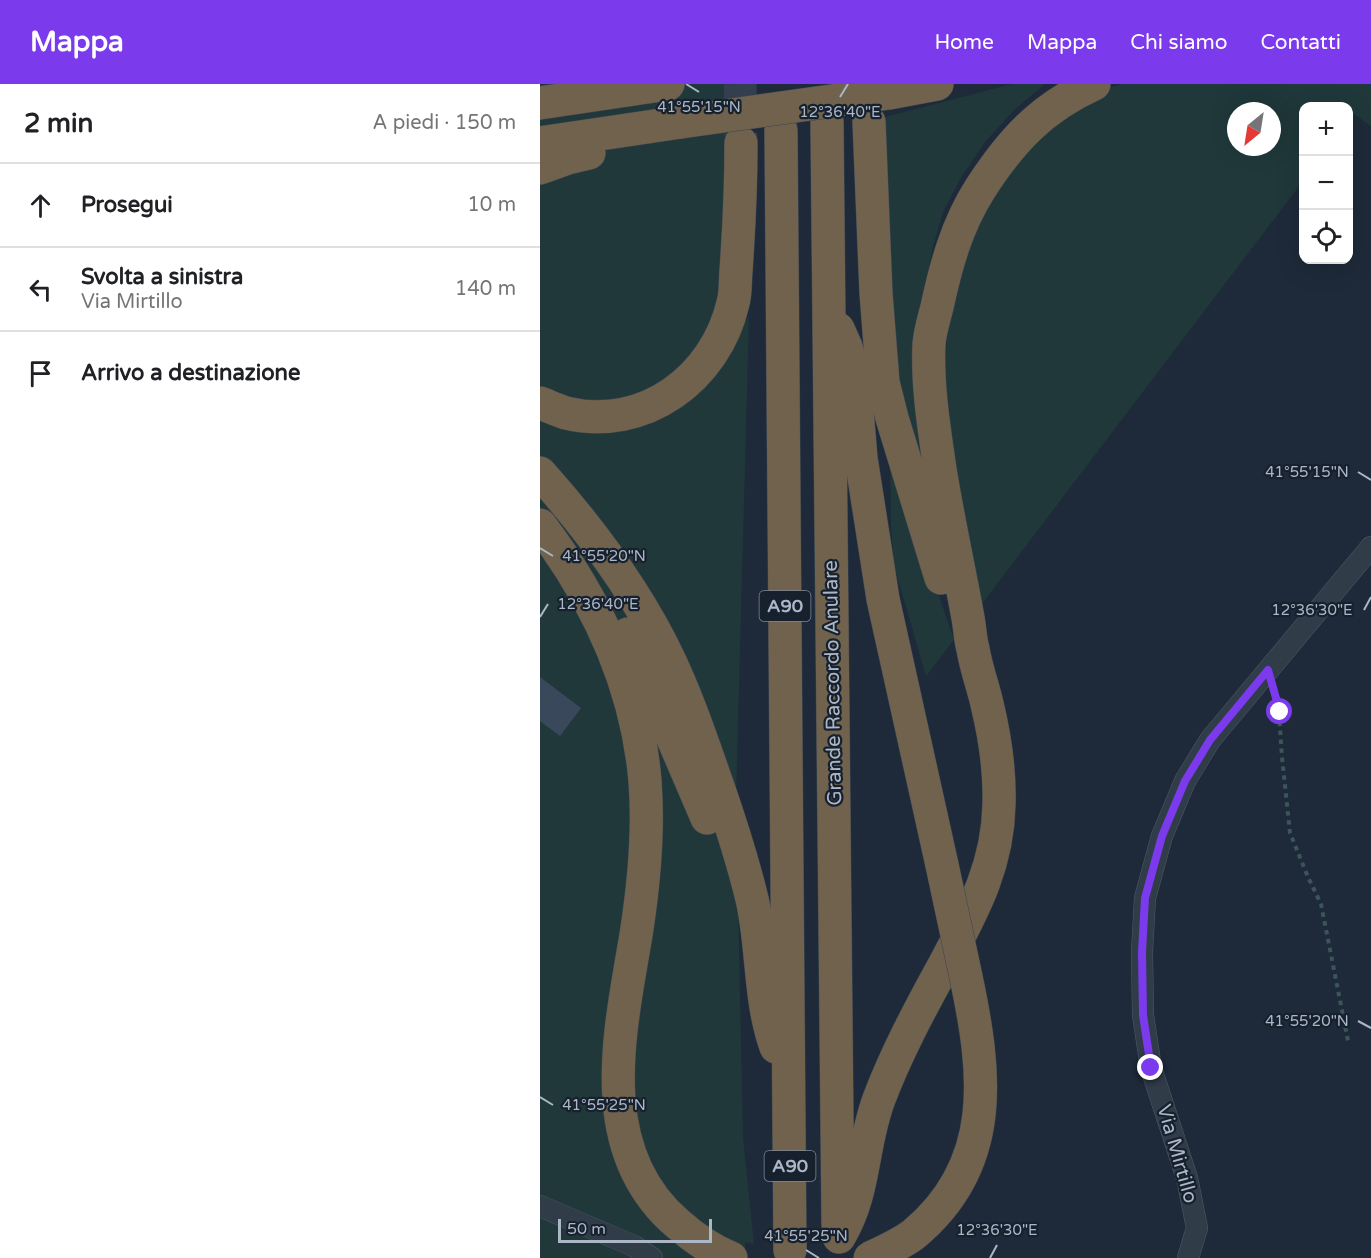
<!DOCTYPE html>
<html lang="it">
<head>
<meta charset="utf-8">
<style>
  body { margin:0; font-family:"Varela Round",sans-serif; background:#f2f2f2; color:#202124 }
  .controls { position:absolute; right:18px; top:18px; display:grid; overflow:hidden; border-radius:12px; box-shadow:0 6px 24px #0002 }
  .controls button { width:54px; height:54px; display:grid; place-items:center; padding:0; border:0; border-bottom:2px solid #e0e0e0; background:#fff; color:#202124; font:30px sans-serif }
  .compass { position:absolute; left:687px; top:18px; width:54px; height:54px; border-radius:50%; background:#fff; box-shadow:0 6px 24px #0002; rotate:210deg }
  .scale { position:absolute; left:18px; bottom:15px; width:154px; box-sizing:border-box; padding-left:6px; border:3px solid #abb6c7; border-top:0; font-size:16px; line-height:21px; white-space:nowrap; color:#abb6c7; -webkit-text-stroke:4px #17212e; paint-order:stroke }
  .stop { position:absolute; width:18px; height:18px; margin:-14px; border:4px solid #7c3aed; border-radius:50%; background:#fff }
  .stop.end { background:#7c3aed; border-color:#fff; box-shadow:0 2px 6px #0008 }
  .list { margin:0; padding:0; list-style:none }
  h2 { display:flex; justify-content:space-between; align-items:center; height:78px; margin:0; padding:0 24px; font-size:26px }
  h2 small { font-size:20px; font-weight:400; color:#757577 }
  .list li { display:grid; grid-template-columns:39px 1fr auto; gap:18px; align-items:center; box-sizing:border-box; height:84px; padding:0 24px; border-top:2px solid #e0e0e0 }
  .list b { display:block; font-size:22px; white-space:nowrap }
  .list p { margin:0; font-size:20px; white-space:nowrap; color:#757577 }
  .list em { font-size:20px; font-style:normal; color:#757577 }
  .icon { flex:none; width:33px; height:33px; fill:none; stroke:currentColor; stroke-width:2; stroke-linecap:round; stroke-linejoin:round }
  .map { position:relative; flex:none; width:831px; height:1174px; overflow:hidden }
  header { display:flex; align-items:center; gap:36px; box-sizing:border-box; height:84px; padding:0 30px; background:#7c3aed; color:#fff }
  header strong { font-size:28px }
  nav { display:flex; gap:33px; margin-inline-start:auto; font-size:21px }
  main { display:flex }
  aside { flex:1; background:#fff }
  .map>svg:first-child { display:block }
  .green { fill:#20383a; fill-rule:evenodd }
  .building { fill:#39485a }
  .lines { fill:none; stroke-linecap:round; stroke-linejoin:round }
  .motorway-tunnel { stroke:#333f4e; stroke-width:33; stroke-dasharray:33 16; stroke-linecap:butt }
  .minor-casing { stroke:#4f5968; stroke-width:22 }
  .motorway-casing { stroke:#3c4654; stroke-width:34 }
  .path { stroke:#3d5558; stroke-width:4; stroke-dasharray:4.5 4.5; stroke-linecap:butt }
  .minor { stroke:#313c49; stroke-width:21 }
  .motorway { stroke:#70624d; stroke-width:33 }
  .motorway-bridge-casing { stroke:#3c4654; stroke-width:34; stroke-linecap:butt }
  .motorway-bridge { stroke:#70624d; stroke-width:33 }
  .route { stroke:#7c3aed; stroke-width:8 }
  .ticks { fill:none; stroke:#abb6c7; stroke-width:2 }
  .labels { text-anchor:middle; dominant-baseline:central; stroke-width:4.5; stroke-linejoin:round; paint-order:stroke }
  .shield { fill:#17212e; stroke:#7f8999; stroke-width:1.5 }
  .shield-label { font-size:18px; font-weight:bold; fill:#abb6c7 }
  .street-label { font-size:20px; fill:#abb6c7; stroke:#17212e }
  .ticks-label { font-size:15px; text-anchor:middle; fill:#abb6c7; stroke:#17212e; stroke-width:4.5; stroke-linejoin:round; paint-order:stroke }
</style>
</head>
<body>
<header>
<strong>Mappa</strong>
<nav><a>Home</a><a>Mappa</a><a>Chi siamo</a><a>Contatti</a></nav>
</header>
<main>
<aside>
<h2>2 min<small>A piedi · 150 m</small></h2>
<ul class="list">
<li><svg class="icon" aria-label="ahead" viewBox="0 0 24 24"><path d="M12 20V5M6 11l6-6 6 6"/></svg><div><b>Prosegui</b></div><em>10 m</em></li>
<li><svg class="icon" aria-label="left" viewBox="0 0 24 24"><path d="M17 20v-9H6M10 6l-5 5 5 5"/></svg><div><b>Svolta a sinistra</b><p>Via Mirtillo</p></div><em>140 m</em></li>
<li><svg class="icon" aria-label="arrive" viewBox="0 0 24 24"><path d="M6 21V4h12l-3 4 3 4H6"/></svg><div><b>Arrivo a destinazione</b></div></li>
</ul>
</aside>
<div class="map">
<svg width="831" height="1174" viewBox="0 0 831 1174">
  <rect width="100%" height="100%" fill="#1e2a39"/>
  <path class="green" d="M0,0H183L189,267L209,232L196,714L203,1054L214,1160L205,1158V1174H0Z
    M472,0H505L475,25L445,58L422,92L404,126L392,166L384,215L395,437L360,314L349,160L345,33Z
    M581,0H831V42L814,30L809,37L808,22H764L763,97L438,525L426,474L404,294L410,216L431,137L485,58L566,5ZM696,27H732V63H696Z
    M350,368L414,556L386,592L354,482L351,444Z"/>
  <path class="building" d="M0,593L41,624L20,652L0,637Z"/>
  <g class="lines">
    <path class="motorway-tunnel" d="M200,0L201,58
      M241,47V0"/>
    <defs>
      <path id="minor" d="M0,1122L94,1162L112,1174
        M648,1174L657,1144L647,1094L611,984L603,931L602,868L605,814L622,752L645,697L670,656L831,463"/>
      <path id="motorway" d="M349,9L397,0
        M0,19L128,0
        M287,38L298,1140
        M329,38L336,209L343,298L352,334L401,494
        M241,47L250,1166
        M0,59L141,38
        M0,84L28,74L49,69
        M298,245L306,263L314,291L321,374L343,515L402,781
        M0,319C8,322 17,326 26,329C104,348 176,294 193,219C196,209 195,197 196,187C199,144 201,102 201,59
        M0,389C51,446 96,506 129,575C147,613 161,654 175,694C189,734 202,774 212,815C223,863 219,916 236,963
        M0,441C57,516 97,603 105,697C109,748 104,800 96,851C80,947 51,1066 138,1140C154,1154 171,1166 191,1174
        M88,550L167,734
        M299,1153C326,1108 321,1063 339,1015C356,970 379,927 402,885C431,830 458,784 459,720C460,686 455,653 447,620C443,602 436,584 433,565C430,555 430,544 428,534C419,484 408,435 400,385C394,344 387,301 389,260C390,247 394,235 397,223C406,181 417,141 440,105C471,57 501,24 554,0"/>
    </defs>
    <use href="#minor" class="minor-casing"/>
    <use href="#motorway" class="motorway-casing"/>
    <path class="path" d="M735,611L739,629L742,673L750,749L768,793L781,820L808,957"/>
    <use href="#minor" class="minor"/>
    <use href="#motorway" class="motorway"/>
    <defs>
      <path id="motorway-bridge" d="M141,38L349,9
        M330,1174C345,1167 361,1160 374,1150C458,1080 446,988 426,893C418,855 410,818 402,781"/>
    </defs>
    <use href="#motorway-bridge" class="motorway-bridge-casing"/>
    <use href="#motorway-bridge" class="motorway-bridge"/>
  </g>
  <g class="lines">
    <path class="route" d="M611,984L603,931L602,868L605,814L622,752L645,697L670,656L728,586L740,628"/>
  </g>
  <path class="ticks" d="M146,0L159,8M300,13L308,0M818,388L831,396M0,464L13,472M824,526L831,513M0,533L8,520M818,937L831,944M0,1013L13,1021M266,1166L279,1174M450,1174L457,1161"/>
  <g class="labels">
    <g class="shield">
      <rect x="219.5" y="507" width="51" height="30" rx="4.5"/>
      <rect x="224.5" y="1067" width="51" height="30" rx="4.5"/>
    </g>
    <g class="shield-label">
      <text x="245" y="522">A90</text>
      <text x="250" y="1082">A90</text>
    </g>
    <g class="street-label">
      <text transform="translate(293 599) rotate(-91)">Grande Raccordo Anulare</text>
      <text transform="translate(637 1070) rotate(74)">Via Mirtillo</text>
    </g>
  </g>
  <g class="ticks-label">
    <text x="159" y="28">41°55'15"N</text>
    <text x="300" y="33">12°36'40"E</text>
    <text x="767" y="393">41°55'15"N</text>
    <text x="64" y="477">41°55'20"N</text>
    <text x="58" y="525">12°36'40"E</text>
    <text x="772" y="531">12°36'30"E</text>
    <text x="767" y="942">41°55'20"N</text>
    <text x="64" y="1026">41°55'25"N</text>
    <text x="457" y="1151">12°36'30"E</text>
    <text x="266" y="1157">41°55'25"N</text>
  </g>
</svg>
<div class="controls">
<button>+</button>
<button>−</button>
<button><svg class="icon" aria-label="locate" viewBox="0 0 24 24"><circle cx="12" cy="12" r="6"/><path d="M12 2v4M12 18v4M2 12h4M18 12h4"/></svg></button>
</div>
<svg class="compass" viewBox="-18 -18 36 36"><path d="M0-13l5 13h-10z" fill="#e53935"/><path d="M0 13l5-13h-10z" fill="#757577"/></svg>
<div class="scale">50 m</div>
<div class="stop" style="left:740px;top:628px"></div>
<div class="stop end" style="left:611px;top:984px"></div>
</div>
</main>
</body>
</html>
